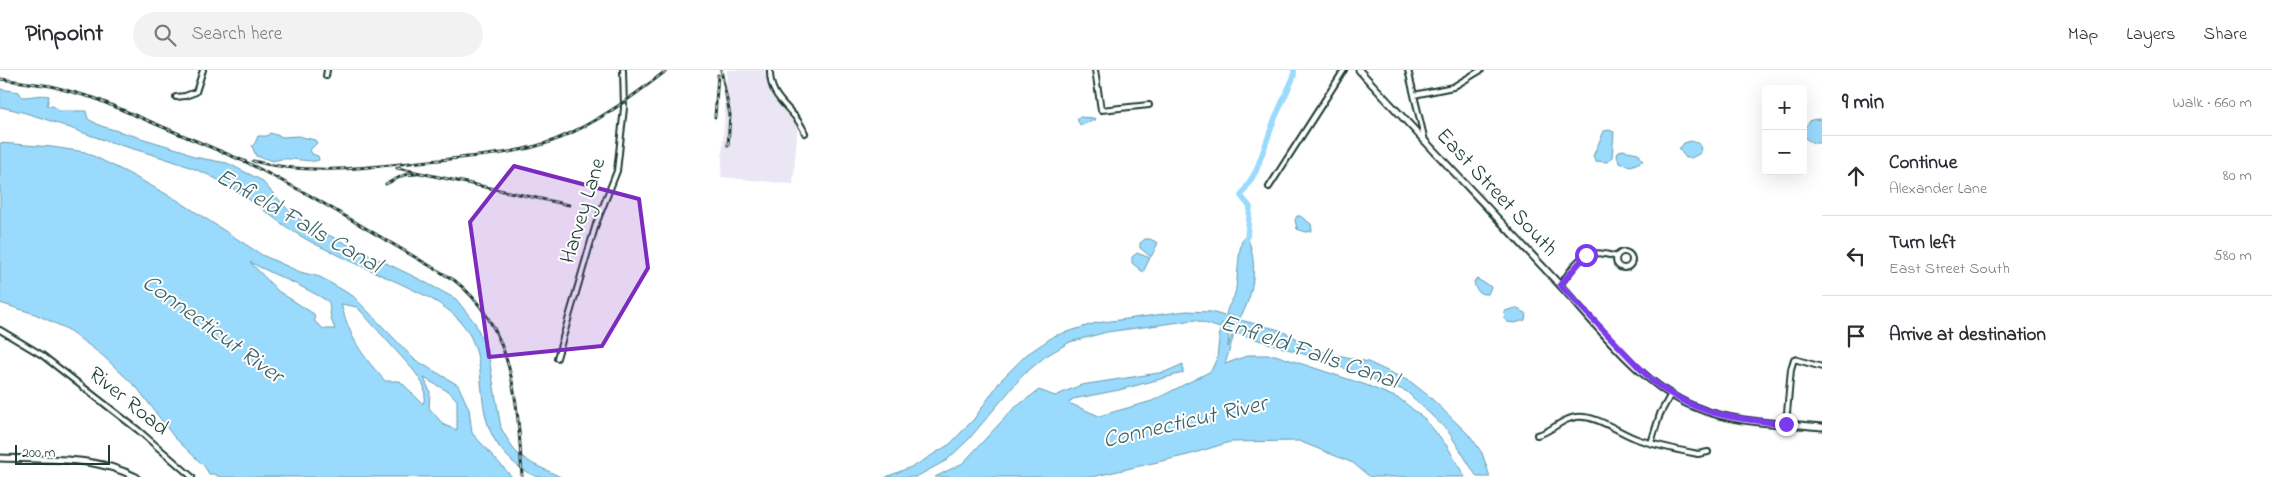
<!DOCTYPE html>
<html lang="en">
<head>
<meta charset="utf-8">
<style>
  body { margin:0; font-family:"Indie Flower",sans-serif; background:#f2f2f3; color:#2b2b33 }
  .controls { position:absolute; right:15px; top:15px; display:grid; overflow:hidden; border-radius:5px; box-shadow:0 5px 20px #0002 }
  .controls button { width:45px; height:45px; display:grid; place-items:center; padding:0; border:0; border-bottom:1px solid #e1e1e2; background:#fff; color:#2b2b33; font:25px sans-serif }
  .scale { position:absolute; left:15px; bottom:12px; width:95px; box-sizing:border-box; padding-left:5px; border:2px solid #1f3d34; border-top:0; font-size:14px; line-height:18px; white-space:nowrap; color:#1f3d34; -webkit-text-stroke:4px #fff; paint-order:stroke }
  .stop { position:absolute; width:15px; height:15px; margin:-11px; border:4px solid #7c3aed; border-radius:50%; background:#fff }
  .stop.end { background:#7c3aed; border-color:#fff; box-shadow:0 1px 5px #0008 }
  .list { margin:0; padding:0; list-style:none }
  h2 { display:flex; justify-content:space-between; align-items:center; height:65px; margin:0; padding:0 20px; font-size:21px }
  h2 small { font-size:16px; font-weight:400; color:#7c7c81 }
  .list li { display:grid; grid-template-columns:32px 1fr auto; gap:15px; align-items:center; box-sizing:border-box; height:80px; padding:0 20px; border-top:1px solid #e1e1e2 }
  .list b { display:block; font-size:19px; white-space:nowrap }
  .list p { margin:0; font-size:16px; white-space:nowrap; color:#7c7c81 }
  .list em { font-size:16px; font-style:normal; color:#7c7c81 }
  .icon { flex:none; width:28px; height:28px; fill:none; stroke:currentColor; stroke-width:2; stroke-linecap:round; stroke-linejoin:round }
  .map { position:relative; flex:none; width:1822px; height:407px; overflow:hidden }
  header { display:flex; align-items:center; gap:30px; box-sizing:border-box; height:70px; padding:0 25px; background:#fff; border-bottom:1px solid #e1e1e2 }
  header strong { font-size:24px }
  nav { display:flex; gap:28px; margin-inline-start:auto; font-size:18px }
  .search { width:350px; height:45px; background:#f2f2f3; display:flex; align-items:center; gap:12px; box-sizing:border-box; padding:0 18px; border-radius:28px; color:#7c7c81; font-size:19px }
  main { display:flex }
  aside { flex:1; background:#fff }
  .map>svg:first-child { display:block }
  .built { fill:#eae6f4 }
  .water { fill:#9adafc; stroke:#699bac; fill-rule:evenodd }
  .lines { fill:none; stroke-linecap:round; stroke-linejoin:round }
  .river { stroke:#9adafc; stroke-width:5.5 }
  .street-casing { stroke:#1f3d34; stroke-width:8 }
  .secondary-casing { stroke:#1f3d34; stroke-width:9 }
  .street { stroke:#fff; stroke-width:4 }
  .secondary { stroke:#fff; stroke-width:5 }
  .rail-casing { stroke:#1f3d34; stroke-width:3 }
  .rail { stroke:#fff; stroke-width:1; stroke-dasharray:4; stroke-linecap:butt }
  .route { stroke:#7c3aed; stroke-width:6 }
  .marked { fill:#7b2cbf; fill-opacity:0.2; stroke:#7b2cbf; stroke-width:4; stroke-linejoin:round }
  .labels { text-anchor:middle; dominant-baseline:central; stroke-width:4; stroke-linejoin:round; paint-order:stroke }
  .street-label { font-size:22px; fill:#1f3d34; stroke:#fff }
  .water-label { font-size:24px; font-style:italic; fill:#3e6466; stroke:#fff }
</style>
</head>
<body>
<header>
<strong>Pinpoint</strong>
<div class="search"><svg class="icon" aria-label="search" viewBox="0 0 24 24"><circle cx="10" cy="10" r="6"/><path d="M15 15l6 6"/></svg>Search here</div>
<nav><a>Map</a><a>Layers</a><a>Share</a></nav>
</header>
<main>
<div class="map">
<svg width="1822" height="407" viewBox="0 0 1822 407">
  <rect width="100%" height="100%" fill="#fff"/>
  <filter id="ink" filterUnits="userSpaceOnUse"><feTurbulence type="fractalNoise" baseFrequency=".02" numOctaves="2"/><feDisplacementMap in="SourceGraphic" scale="10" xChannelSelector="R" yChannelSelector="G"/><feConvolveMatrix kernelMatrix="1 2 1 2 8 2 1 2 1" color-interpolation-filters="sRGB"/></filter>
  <g filter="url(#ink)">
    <path class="built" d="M727,0H768L769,17L775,30L798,53L793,114L721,107Z"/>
    <path class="water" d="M0,19L19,22L22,27C32,27 40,24 49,26L47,36H53L59,41H86L88,49L101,56L184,81L194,87L227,93L261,110L292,144L310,156L421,210L456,229L475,253L488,282L501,358L512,377L518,384L533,394L561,407C554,407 545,407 538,407C527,404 514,394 507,386C466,344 496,292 460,251C444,233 420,223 399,213C370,200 341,187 313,173C280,156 254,130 222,112C187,92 140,82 101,69C68,58 34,43 0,37Z
      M1080,47L1094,48L1096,50L1080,55L1077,49Z
      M1819,49H1822V73H1813L1805,68L1803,59L1811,50Z
      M1609,60L1614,62L1612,87L1607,92L1596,91L1593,86L1604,61Z
      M270,63L283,67L298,66L315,70L317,73L310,80L312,84L318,86L319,90C312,94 286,85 274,91L256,86L252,76L255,73L258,66H267Z
      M1691,71L1700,74L1701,83L1691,88H1686L1679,79L1684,73Z
      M0,73L52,77L85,82L126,102L177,130L262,185L300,202L320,207L353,226L414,289L458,315L469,339L472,363L512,407H220L214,404H209L205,397L174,367L138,319L102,285L67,259L35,244L0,233ZM250,192C276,206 304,216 329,232L331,249L335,259H324L315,252L314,244L278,221ZM341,234L357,237L415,302L424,316L425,327L423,334L400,311H385C361,284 351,270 341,234ZM424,308L449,322L457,330V360L444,355L429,338L430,322Z
      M1623,80L1638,83L1643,91L1631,96L1619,93L1617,85L1619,81Z
      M1297,146H1300L1311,154L1312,161L1305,162L1297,159L1295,150Z
      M1145,169H1150L1158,173L1151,187L1140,178V173Z
      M1243,169H1248C1258,194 1254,227 1239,249L1237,247L1236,249L1280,260L1321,281L1368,292L1411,312L1430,327L1471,367L1482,383L1490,407H1477L1448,361L1406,321L1313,287L1236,263L1237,258L1222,253L1220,258L1195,250L1107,262L1070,272L1046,286L1023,305L969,369L947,390L916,407H886L916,395L950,374L974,349L1001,310L1026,285L1054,266L1096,253L1186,241L1211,242L1235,249L1234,246L1226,245C1227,236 1233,231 1235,223C1238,211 1238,177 1243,169Z
      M1137,183L1150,188L1143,202L1132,193V187Z
      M1477,209L1491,217L1488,224C1479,225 1475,220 1474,211Z
      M1515,238L1526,243L1525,250L1515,253L1507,252L1504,248L1505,241Z
      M1220,260L1229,263L1228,277L1232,264L1234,265L1225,294L1249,285H1275L1366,315L1400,329L1425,349L1447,376L1465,407H1370L1353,393L1299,371L1230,372L1188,385L1092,407H935L963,393L1013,339L1039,320L1055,326L1081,315L1165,302L1183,294V303L1119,320L1073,329L1069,333L1099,346L1152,331L1211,301L1217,288Z"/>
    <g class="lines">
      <path class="river" d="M1246,177L1250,137L1241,126L1256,101L1275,48L1294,6V0
        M1224,268L1232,248"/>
      <defs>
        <path id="street" d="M770,0C769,32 795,37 805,63
          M1095,0L1101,40L1149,35
          M1408,0L1425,71
          M326,6L327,0
          M1414,25L1453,17L1481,0
          M176,27L185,26L196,22L203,0
          M1269,117L1344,0
          M1616 190a8 8 0 1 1 16 0a8 8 0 1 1-16 0Z
          M1560,215C1580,189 1582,176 1617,187
          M0,260L42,285L138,360L192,407
          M557,288L596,154L617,101L624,38L623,0
          M1786,354L1791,299L1794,289L1822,297
          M1537,365C1552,362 1560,349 1576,347C1598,345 1617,362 1637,369C1657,376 1678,380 1698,384L1708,382
          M1651,373L1660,344L1671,324"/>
        <path id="secondary" d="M1359,0C1425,72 1492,142 1558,213C1596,254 1643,317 1695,337C1735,354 1780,353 1822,357
          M0,388C47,390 93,385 136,407"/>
      </defs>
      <use href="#street" class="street-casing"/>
      <use href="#secondary" class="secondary-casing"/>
      <use href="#street" class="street"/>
      <use href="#secondary" class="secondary"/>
      <defs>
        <path id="rail" d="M721,0L730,45L728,76
          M0,9L51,16L94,28L246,92L309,125L454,210C515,257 518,336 522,407
          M715,47L718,5
          M253,91C314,107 377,96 439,90C477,86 519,84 555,70C597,53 631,28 667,0
          M397,98L569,135
          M386,114L404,105L416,104"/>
      </defs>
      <use href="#rail" class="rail-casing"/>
      <use href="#rail" class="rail"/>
    </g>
  </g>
  <g class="lines" filter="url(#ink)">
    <path class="route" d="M1586,185L1560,215L1652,311C1698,346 1731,348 1786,354"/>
  </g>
  <path class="marked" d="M514,96L639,129L648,198L602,276L489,287L470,152Z"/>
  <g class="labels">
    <g class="street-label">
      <text transform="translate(1496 123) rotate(47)">East Street South</text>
      <text transform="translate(584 141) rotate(-73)">Harvey Lane</text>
      <text transform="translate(128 332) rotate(39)">River Road</text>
    </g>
    <g class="water-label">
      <text transform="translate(298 152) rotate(30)">Enfield Falls Canal</text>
      <text transform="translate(212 260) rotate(36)">Connecticut River</text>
      <text transform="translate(1309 283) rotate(19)">Enfield Falls Canal</text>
      <text transform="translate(1185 353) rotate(-13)">Connecticut River</text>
    </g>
  </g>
</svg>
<div class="controls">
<button>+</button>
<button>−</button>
</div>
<div class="scale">200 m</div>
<div class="stop" style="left:1586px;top:185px"></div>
<div class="stop end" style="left:1786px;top:354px"></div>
</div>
<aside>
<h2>9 min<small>Walk · 660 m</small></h2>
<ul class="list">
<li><svg class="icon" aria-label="ahead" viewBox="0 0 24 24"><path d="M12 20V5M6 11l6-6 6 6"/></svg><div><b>Continue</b><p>Alexander Lane</p></div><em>80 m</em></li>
<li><svg class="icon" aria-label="left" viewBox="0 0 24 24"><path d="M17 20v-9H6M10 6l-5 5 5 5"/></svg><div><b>Turn left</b><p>East Street South</p></div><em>580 m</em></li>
<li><svg class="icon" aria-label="arrive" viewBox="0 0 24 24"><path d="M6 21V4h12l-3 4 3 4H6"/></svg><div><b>Arrive at destination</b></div></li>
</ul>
</aside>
</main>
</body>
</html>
